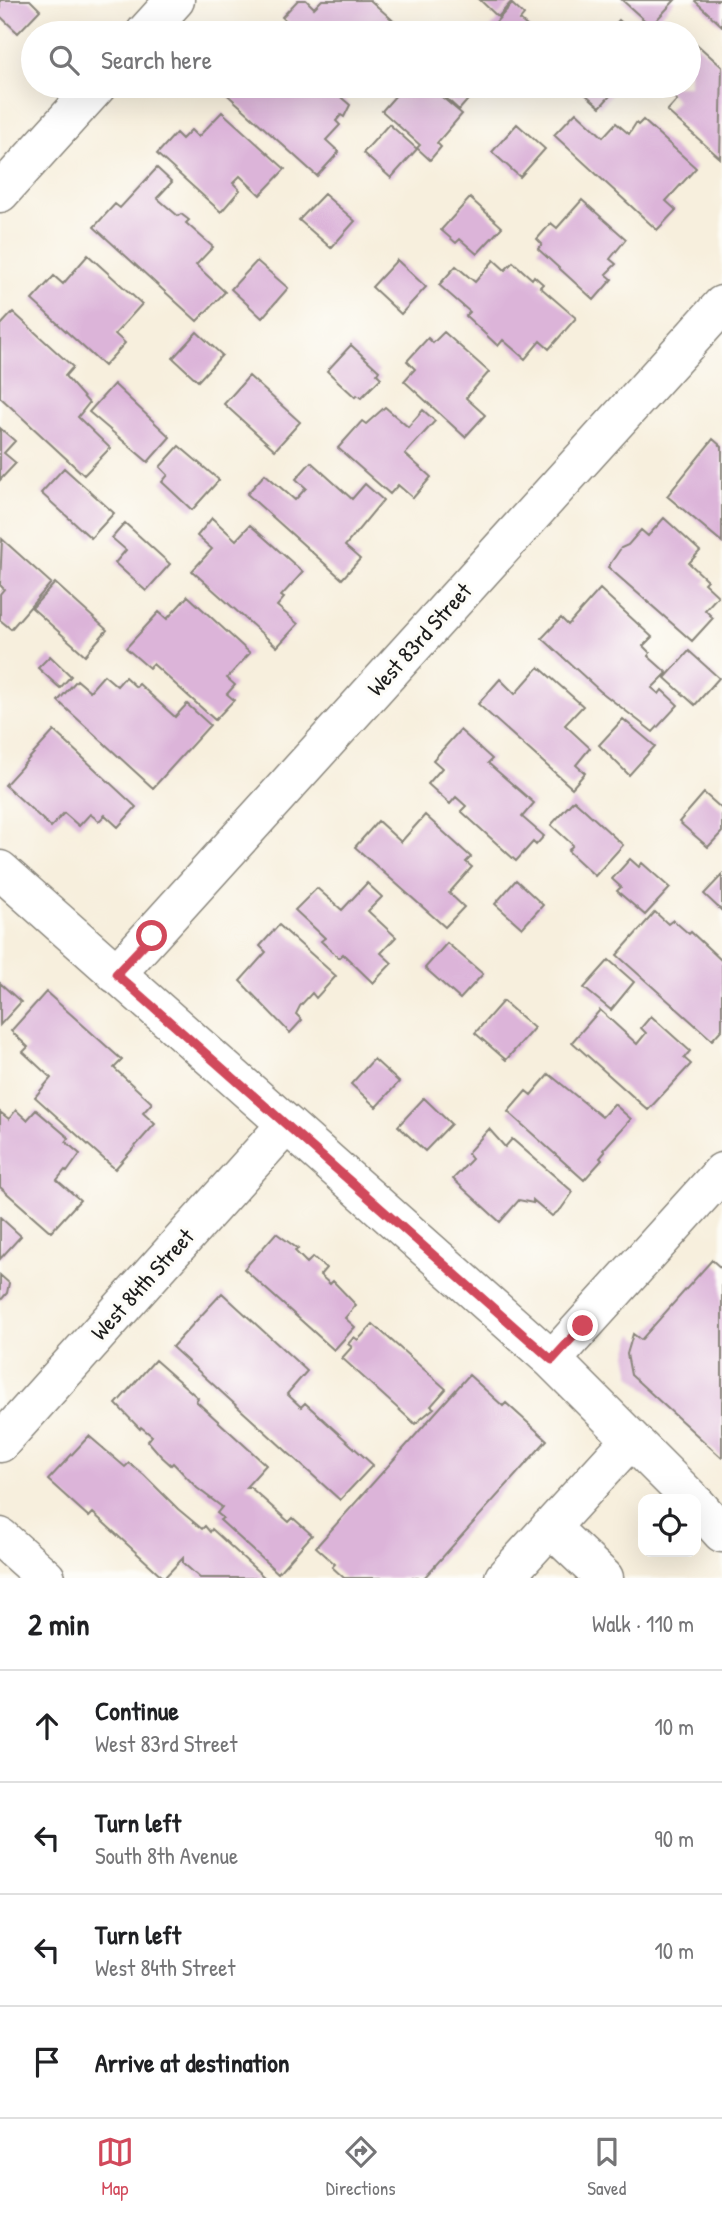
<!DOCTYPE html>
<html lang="en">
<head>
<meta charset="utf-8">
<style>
  body { margin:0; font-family:"Patrick Hand",sans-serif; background:#f6f6f6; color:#202124 }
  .controls { position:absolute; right:21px; bottom:21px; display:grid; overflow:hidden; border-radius:14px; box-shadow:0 7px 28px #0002 }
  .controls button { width:63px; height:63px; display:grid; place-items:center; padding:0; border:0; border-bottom:2px solid #e0e0e0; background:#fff; color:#202124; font:35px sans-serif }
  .stop { position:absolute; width:21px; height:21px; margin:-16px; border:5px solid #d1495b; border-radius:50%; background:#fff }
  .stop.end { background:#d1495b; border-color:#fff; box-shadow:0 2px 7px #0008 }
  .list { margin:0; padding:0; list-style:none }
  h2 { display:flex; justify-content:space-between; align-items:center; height:91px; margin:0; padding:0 28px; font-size:30px }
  h2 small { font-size:23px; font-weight:400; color:#757577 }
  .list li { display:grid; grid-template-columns:46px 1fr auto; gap:21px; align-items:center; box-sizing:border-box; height:112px; padding:0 28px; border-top:2px solid #e0e0e0 }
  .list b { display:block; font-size:26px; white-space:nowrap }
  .list p { margin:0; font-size:23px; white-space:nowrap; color:#757577 }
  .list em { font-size:23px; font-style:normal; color:#757577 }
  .icon { flex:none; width:38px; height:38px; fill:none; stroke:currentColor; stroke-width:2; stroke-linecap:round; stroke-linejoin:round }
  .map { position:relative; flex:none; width:722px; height:1578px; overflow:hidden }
  .search { position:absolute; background:#fff; box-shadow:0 7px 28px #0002; left:21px; right:21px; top:21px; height:77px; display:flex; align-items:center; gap:18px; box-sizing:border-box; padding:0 24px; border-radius:38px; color:#757577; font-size:26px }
  .sheet { height:539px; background:#fff }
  nav { display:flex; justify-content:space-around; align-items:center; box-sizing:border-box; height:98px; border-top:2px solid #e0e0e0; background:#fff; font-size:19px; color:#757577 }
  nav a { display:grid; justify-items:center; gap:4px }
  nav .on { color:#d1495b }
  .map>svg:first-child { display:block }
  .building { fill:#dcb4d9 }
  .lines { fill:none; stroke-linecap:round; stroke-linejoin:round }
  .minor-casing { stroke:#8a867c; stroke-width:41 }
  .minor { stroke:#fff; stroke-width:38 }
  .route { stroke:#d1495b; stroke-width:9 }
  .labels { text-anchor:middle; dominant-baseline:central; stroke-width:6; stroke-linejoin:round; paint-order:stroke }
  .street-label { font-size:23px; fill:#1c1c1c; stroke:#fdfcf7 }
</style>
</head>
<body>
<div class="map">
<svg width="722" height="1578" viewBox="0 0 722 1578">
  <rect width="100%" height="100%" fill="#fdfcf7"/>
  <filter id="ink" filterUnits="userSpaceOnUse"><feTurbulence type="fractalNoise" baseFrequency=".0143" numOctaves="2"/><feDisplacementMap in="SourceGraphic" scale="14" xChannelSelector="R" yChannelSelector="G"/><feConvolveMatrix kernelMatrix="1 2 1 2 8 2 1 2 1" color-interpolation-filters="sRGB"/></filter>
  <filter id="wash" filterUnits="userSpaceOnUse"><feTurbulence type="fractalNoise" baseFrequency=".00686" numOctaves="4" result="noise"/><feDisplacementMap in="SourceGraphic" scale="28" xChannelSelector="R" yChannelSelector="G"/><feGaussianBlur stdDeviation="1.57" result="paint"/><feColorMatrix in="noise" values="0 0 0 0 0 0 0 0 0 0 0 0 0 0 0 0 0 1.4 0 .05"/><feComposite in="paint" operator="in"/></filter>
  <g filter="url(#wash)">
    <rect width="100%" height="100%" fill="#f7efdd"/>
    <g id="blocks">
      <path class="building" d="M0,0H30L40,10L18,33L0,16Z
        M298,0H306L314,8L322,0H370L407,33H300L282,17Z
        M480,0H513L498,17Z
        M622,0H675L651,26Z
        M696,0H722V26L695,1Z
        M512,4L524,15L520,20L535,33H486Z
        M619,20L633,33H607Z
        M691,39L722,67L720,158L667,111L677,100L662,86H689V42Z
        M224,86H328L350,105L344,117L341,115L336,121L340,125L326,140L339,152L317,176L221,89Z
        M404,86H429L462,114L437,143L441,147L430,160L417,148L420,145L382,111Z
        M433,86H480L459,110Z
        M576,86H619L600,107Z
        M222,112L285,169L260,195L240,176L233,183L240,190L221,212L157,154L176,133L182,139L191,130L198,137Z
        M576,112L603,137L616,123L629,134L636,123L638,125L643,120L696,168L666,201L676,210L657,230L554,135Z
        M389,124L417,149L391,178L363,153Z
        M517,124L545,149L520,177L492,152Z
        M157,168L172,182L157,198L178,216L181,214L189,220L186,223L213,247L196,265L225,292L197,321L94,227L115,204L120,208Z
        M324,194L355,221L331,248L299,220Z
        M470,198L502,227L477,254L460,239L456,243L441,230Z
        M582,200L626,239L610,259L616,264L606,274L612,279L594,300L538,249L542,244L537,239L551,223L557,228Z
        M88,255L142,304L115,334L125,343L104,366L32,300L54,276L63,284Z
        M397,260L426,287L401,314L372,287Z
        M494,260L505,270L513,262L532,279L534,276L543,284L540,287L576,318L549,349L540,341L525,359L503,340L498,346L466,316L470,312L439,285L456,266L475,282Z
        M257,261L288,288L262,318L231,289Z
        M13,312L73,367L65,376L89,403L78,417L110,448L84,475L0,397V326Z
        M197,332L222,355L198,381L173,358Z
        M444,332L489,372L466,398L485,415L465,437L404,381L415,369L407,361L428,338L433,343Z
        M351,345L379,371L377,374L381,378L361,398L357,395L355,397L327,371Z
        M249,376L300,422L275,450L224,404Z
        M114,384L170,437L148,462L89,412Z
        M385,407L408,427L423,410L435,421L405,454L431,477L413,498L398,485L390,494L338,448L362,421L366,424Z
        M0,428L15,441L4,453L16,463L0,480Z
        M713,439L722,447V542L667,496Z
        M179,446L219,480L192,510L162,482L168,475L160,467Z
        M311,462L352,499L365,484L383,500L345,546L360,559L342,579L247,494L265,474L295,500L306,488L296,479Z
        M64,468L114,513L91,538L41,493Z
        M212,518L236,540L250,525L303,572L281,596L284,598L277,606L298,624L277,647L192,571L212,549L197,536Z
        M664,518L700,551L689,563L707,580L704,583L718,596L705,610L713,618L692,641L608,567L621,548L628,545L641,530L648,536Z
        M125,523L170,564L146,591L115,563L126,550L112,538Z
        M2,539L51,583L11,629L0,620V594L4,589L0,585Z
        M55,583L107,630L85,655L32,608Z
        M600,589L652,637L643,646L650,653L648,656L667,673L652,688L659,694L662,690L678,705L653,732L600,691L542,638L561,618L568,625Z
        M188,596L250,653L227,678L235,685L227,694L234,700L215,720L153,664L149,668L126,648L159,612L167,619Z
        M689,651L719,678L695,705L665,678Z
        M50,656L71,676L60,688L38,668Z
        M539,667L583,706L565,725L590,748L576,765L585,773L572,788L478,704L500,679L515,694Z
        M104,675L117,686L125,677L136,687L139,684L175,717L187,704L210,725L153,788L58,701L77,680L90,691Z
        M623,719L655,746L629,775L599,745Z
        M460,730L492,759L488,763L534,803L522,817L544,836L536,845L533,842L516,861L461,811L466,806L456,797L450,804L428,784L442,768L433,760Z
        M54,731L136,807L118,827L105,815L99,821L90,814L79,826L64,813L51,827L5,785Z
        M704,793L722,809V832L708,847L679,822Z
        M574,800L623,845L595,876L568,851L573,845L551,825Z
        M425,815L471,857L466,862L472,867L449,893L464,907L445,927L355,847L378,821L401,842Z
        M630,859L639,867L642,863L670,888L645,915L617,891L621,887L612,879Z
        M722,875V911L704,894Z
        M516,880L543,905L522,928L495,904Z
        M367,883L382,897L368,911L396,937L381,953L392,963L373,983L343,954L339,958L321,941L325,938L295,910L317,888L342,910Z
        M655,912L668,924L673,920L689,934L691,932L722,961V1029L712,1040L617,955Z
        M279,925L336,976L316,998L312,993L300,1006L296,1014L302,1020L290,1033L240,981L266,952L260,946Z
        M447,943L483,974L460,999L425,968Z
        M609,960L634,982L611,1010L584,988Z
        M0,983L21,1002L0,1025Z
        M46,992L122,1060L114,1068L152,1103L143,1113L155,1124L115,1169L35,1097L51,1078L23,1052L28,1047L11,1031Z
        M503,1001L534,1028L506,1060L475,1033Z
        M600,1010L637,1044L646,1033L641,1028L651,1016L690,1051L684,1058L691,1064L648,1110L572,1042Z
        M374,1059L399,1082L376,1107L351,1084Z
        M549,1074L602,1117L614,1104L631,1119L603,1150L605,1152L600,1158L602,1160L584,1180L508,1112L526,1091L531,1095Z
        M424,1098L451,1124L425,1151L398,1126Z
        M16,1110L27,1120L36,1110L69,1138L66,1142L80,1154L67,1172L65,1170L57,1180L80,1200L51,1232L0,1187V1112L9,1119Z
        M489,1129L505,1147L512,1139L573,1192L561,1209L552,1216L533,1200V1203L519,1200L500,1222L453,1179L472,1159L468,1154L470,1150Z
        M0,1217L21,1236L0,1259Z
        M276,1233L298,1249L295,1251L307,1263L313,1257L326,1268L320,1275L330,1284L333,1281L356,1305L345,1318L355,1327L334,1350L244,1269Z
        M712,1260L722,1269V1458L631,1375L627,1354L633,1334L641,1340Z
        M0,1275L9,1283L7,1293L0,1301Z
        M222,1293L307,1371L287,1394L301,1407L305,1403L373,1465L340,1500L172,1347Z
        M373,1324L446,1389L431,1406L434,1408L415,1424L342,1358L352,1347L348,1344L354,1337L358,1340Z
        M155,1360L198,1398L196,1401L266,1465L246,1487H250L289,1522L293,1518L312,1535L278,1573L220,1520L223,1518L217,1513L222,1507L197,1488L173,1463L171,1465L161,1456L148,1441L152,1436L141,1427L140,1429L116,1404Z
        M469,1375L503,1406L506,1403L547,1440L424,1578H344L332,1567L335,1564L316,1547Z
        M89,1436L125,1467L129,1463L144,1475L178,1509L202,1529L205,1526L210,1532L212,1529L265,1578H200L183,1563V1558L164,1578L93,1513L89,1517L48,1480Z"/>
    </g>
  </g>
  <g filter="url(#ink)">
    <use href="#blocks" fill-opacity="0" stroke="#8a867c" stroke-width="2"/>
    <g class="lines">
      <defs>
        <path id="minor" d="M145,33L175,0
          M0,193L97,86
          M0,870L552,1360L691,1499
          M116,974L722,305
          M552,1360L722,1172
          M0,1443L285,1126
          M696,1504L722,1533
          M550,1527L604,1578
          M0,1537L46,1578
          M504,1578L631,1439"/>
      </defs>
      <use href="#minor" class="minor-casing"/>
      <use href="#minor" class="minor"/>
    </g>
  </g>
  <g class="lines" filter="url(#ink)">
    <path class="route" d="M152,936L116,974L552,1360L583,1326"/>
  </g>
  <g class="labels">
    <g class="street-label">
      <text transform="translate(419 639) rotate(-48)">West 83rd Street</text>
      <text transform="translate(142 1284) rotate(-48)">West 84th Street</text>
    </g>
  </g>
</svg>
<div class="controls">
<button><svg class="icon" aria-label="locate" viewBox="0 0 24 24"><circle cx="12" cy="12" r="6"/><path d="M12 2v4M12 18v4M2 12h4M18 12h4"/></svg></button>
</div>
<div class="stop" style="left:152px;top:936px"></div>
<div class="stop end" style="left:583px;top:1326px"></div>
<div class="search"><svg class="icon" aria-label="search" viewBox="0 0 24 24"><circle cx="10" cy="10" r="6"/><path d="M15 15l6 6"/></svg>Search here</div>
</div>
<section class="sheet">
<h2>2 min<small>Walk · 110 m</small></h2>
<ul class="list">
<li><svg class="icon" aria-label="ahead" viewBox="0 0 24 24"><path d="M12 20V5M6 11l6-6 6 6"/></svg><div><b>Continue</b><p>West 83rd Street</p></div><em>10 m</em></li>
<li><svg class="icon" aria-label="left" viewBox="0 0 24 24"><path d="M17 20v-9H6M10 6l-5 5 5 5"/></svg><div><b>Turn left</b><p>South 8th Avenue</p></div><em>90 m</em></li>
<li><svg class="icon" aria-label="left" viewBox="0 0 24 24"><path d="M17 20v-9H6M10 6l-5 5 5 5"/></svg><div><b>Turn left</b><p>West 84th Street</p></div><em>10 m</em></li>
<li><svg class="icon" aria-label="arrive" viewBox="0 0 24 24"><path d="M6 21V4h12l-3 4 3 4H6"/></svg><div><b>Arrive at destination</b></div></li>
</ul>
</section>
<nav>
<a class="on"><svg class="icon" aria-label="map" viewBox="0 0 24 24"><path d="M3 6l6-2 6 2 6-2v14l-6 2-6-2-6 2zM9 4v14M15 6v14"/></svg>Map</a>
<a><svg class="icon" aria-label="directions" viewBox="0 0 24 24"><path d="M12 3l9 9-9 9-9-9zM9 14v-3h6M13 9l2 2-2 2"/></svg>Directions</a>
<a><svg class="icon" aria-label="saved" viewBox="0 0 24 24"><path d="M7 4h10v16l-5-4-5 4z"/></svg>Saved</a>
</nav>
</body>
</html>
